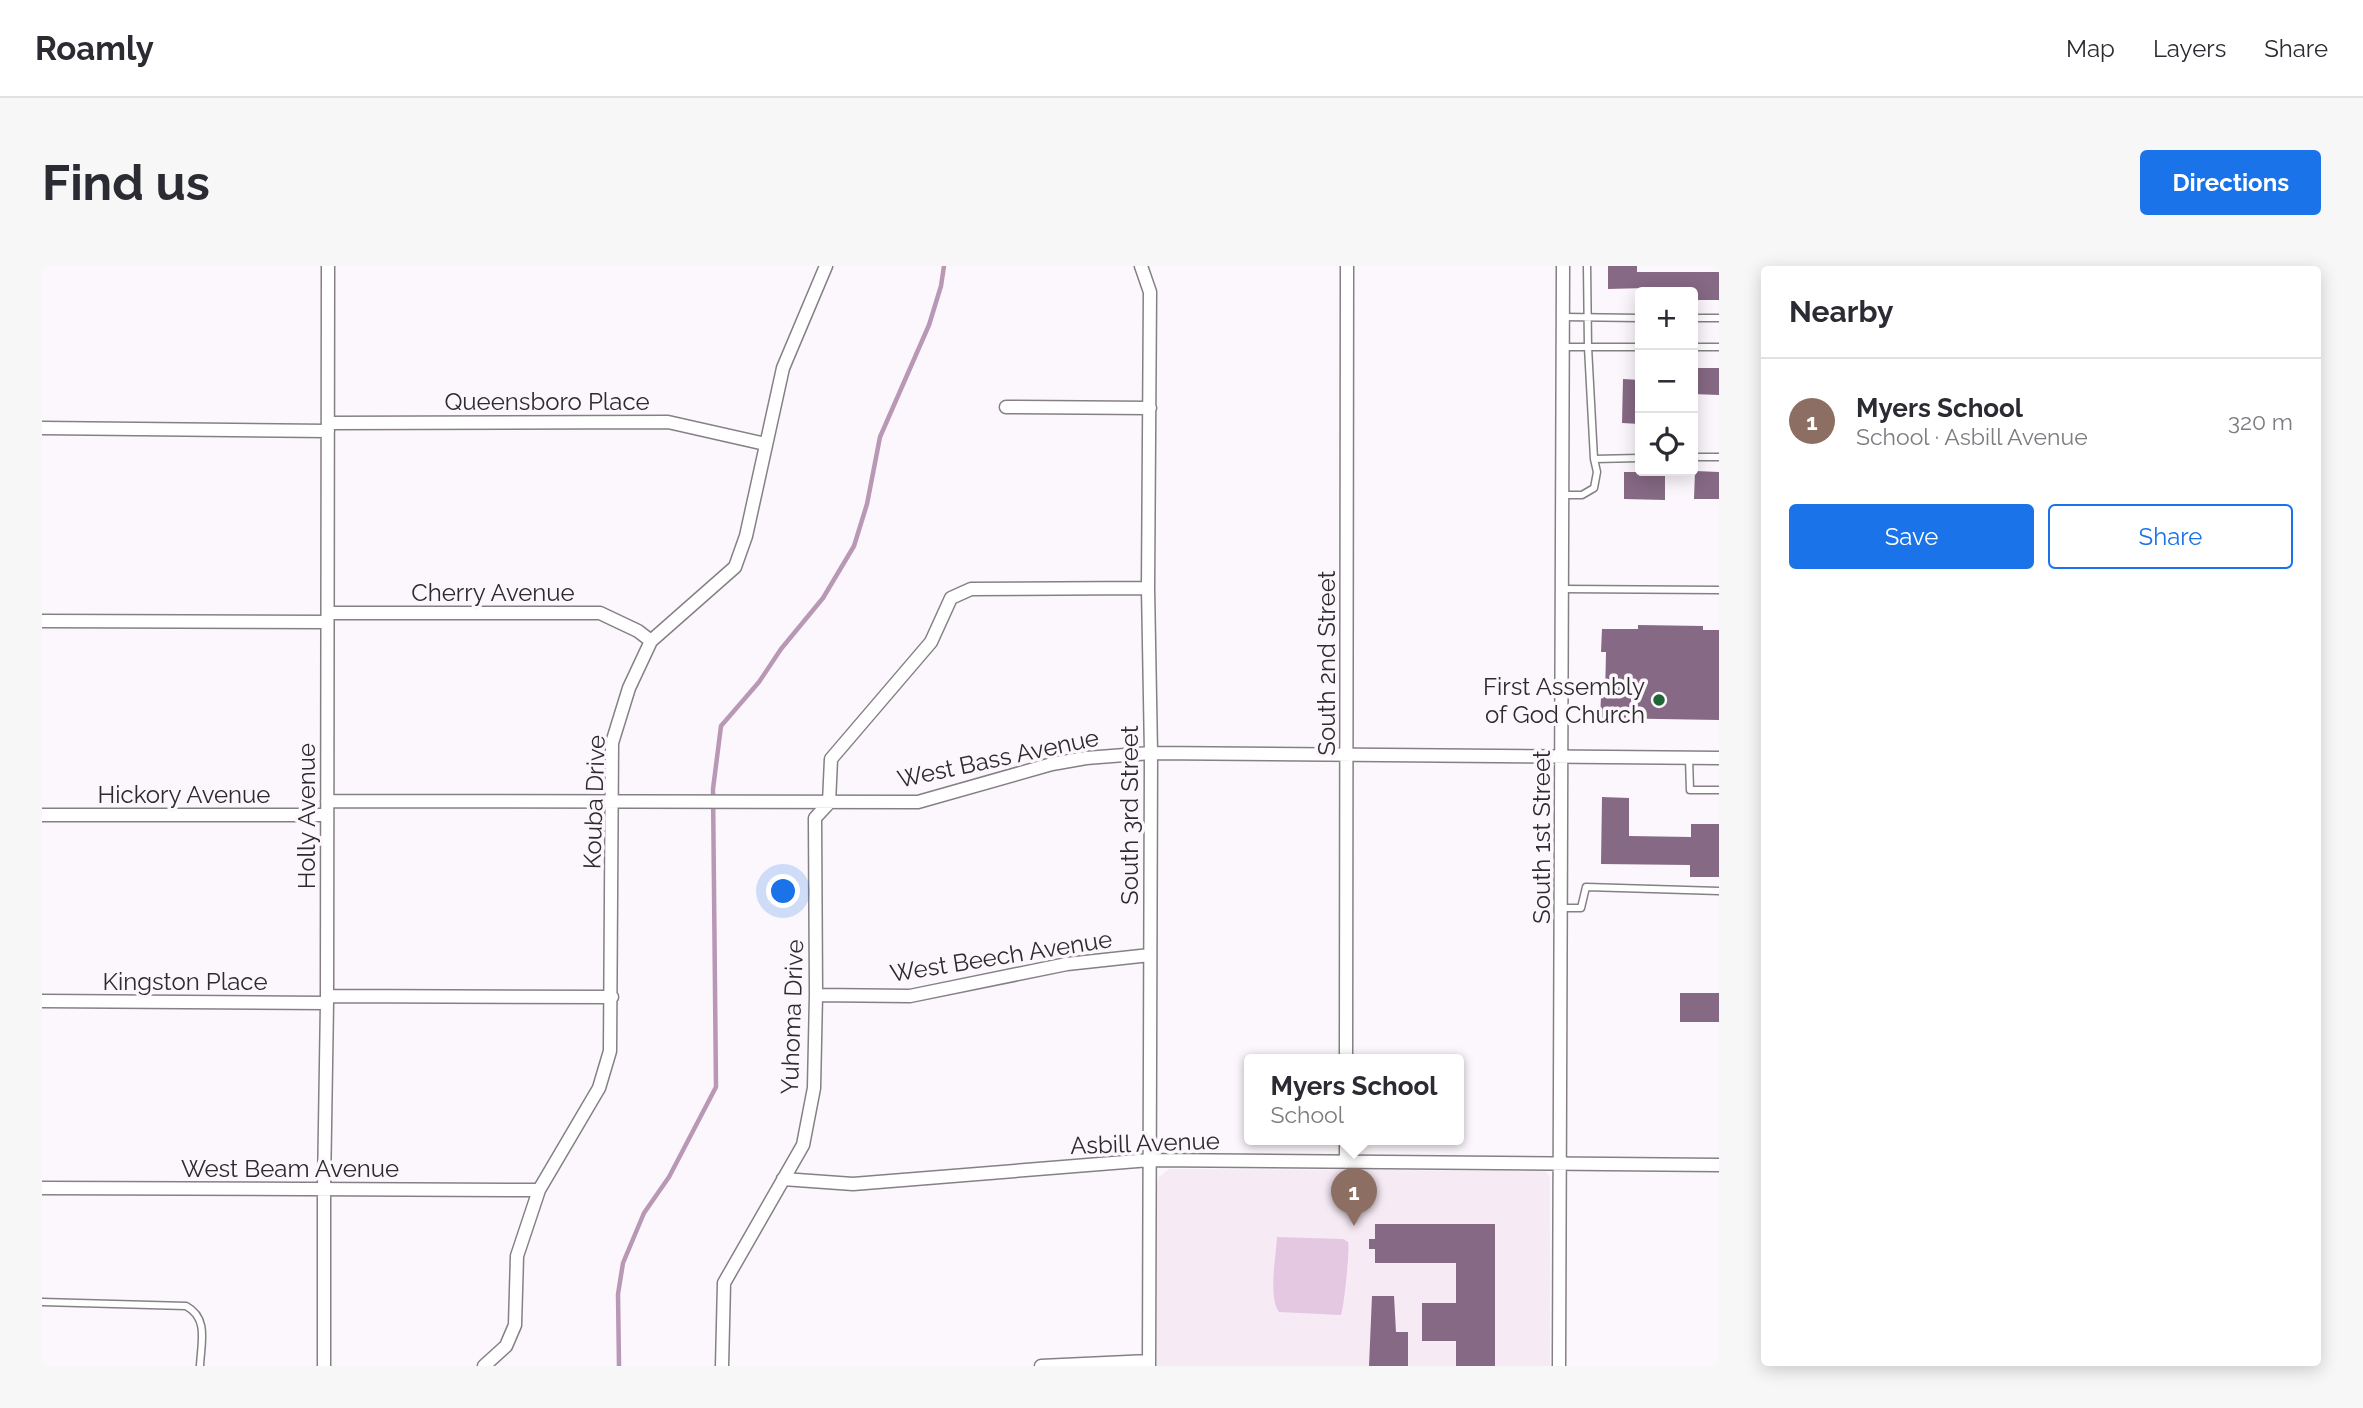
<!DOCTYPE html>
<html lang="en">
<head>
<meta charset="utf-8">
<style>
  body { margin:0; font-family:Raleway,sans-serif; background:#f7f7f7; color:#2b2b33 }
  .controls { position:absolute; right:21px; top:21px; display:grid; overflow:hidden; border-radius:7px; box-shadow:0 4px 18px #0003 }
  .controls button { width:63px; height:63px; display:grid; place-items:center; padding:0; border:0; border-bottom:2px solid #e1e1e2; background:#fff; color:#2b2b33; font:35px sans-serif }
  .you { position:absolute; left:742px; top:626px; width:24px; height:24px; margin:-18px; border:5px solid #fff; border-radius:50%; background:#1a73e8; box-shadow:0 0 0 10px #1a73e833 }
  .badge { display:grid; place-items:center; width:46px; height:46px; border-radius:50%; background:#1a73e8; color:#fff; font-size:23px; font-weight:700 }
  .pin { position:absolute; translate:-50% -58px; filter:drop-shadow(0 2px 4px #0008) }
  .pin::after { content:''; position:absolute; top:37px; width:24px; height:21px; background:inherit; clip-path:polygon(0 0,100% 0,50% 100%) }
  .popup { position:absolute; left:1202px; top:788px; width:220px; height:91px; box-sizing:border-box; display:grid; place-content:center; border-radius:7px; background:#fff; filter:drop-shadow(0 2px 5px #0005); font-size:23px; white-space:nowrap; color:#7c7c81 }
  .popup b { font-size:26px; color:#2b2b33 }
  .popup::after { content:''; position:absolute; left:50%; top:100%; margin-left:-14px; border:14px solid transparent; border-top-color:#fff }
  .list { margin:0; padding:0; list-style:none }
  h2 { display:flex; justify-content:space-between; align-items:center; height:91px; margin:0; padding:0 28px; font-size:30px }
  h2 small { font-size:23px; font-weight:400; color:#7c7c81 }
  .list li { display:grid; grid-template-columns:46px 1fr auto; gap:21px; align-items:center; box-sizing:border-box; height:126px; padding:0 28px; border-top:2px solid #e1e1e2 }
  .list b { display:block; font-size:26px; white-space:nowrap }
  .list p { margin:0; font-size:23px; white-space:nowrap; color:#7c7c81 }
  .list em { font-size:23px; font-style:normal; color:#7c7c81 }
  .actions { display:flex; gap:14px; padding:21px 28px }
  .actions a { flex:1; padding:16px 0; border:2px solid #1a73e8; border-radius:7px; text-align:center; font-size:24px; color:#1a73e8 }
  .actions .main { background:#1a73e8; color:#fff }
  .icon { flex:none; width:38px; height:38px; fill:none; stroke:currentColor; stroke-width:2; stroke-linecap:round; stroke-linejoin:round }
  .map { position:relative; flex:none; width:1677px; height:1100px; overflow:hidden; border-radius:7px }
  header { display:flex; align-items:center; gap:42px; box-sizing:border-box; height:98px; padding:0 35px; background:#fff; border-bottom:2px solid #e1e1e2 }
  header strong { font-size:33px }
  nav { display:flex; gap:38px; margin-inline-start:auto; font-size:24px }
  .intro { display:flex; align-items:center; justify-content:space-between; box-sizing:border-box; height:168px; padding:0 42px }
  h1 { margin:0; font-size:49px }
  .button { padding:18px 32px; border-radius:7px; background:#1a73e8; color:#fff; font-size:24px; font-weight:700 }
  main { display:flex; gap:42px; padding:0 42px }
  aside { flex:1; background:#fff; border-radius:7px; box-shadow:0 4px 18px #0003 }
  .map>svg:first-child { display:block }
  .built { fill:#f6eaf5 }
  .green { fill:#e4c7e1 }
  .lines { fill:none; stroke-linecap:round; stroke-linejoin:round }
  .stream { stroke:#b898b4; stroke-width:4.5 }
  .building { fill:#866984 }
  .lane-casing { stroke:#858085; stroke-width:9 }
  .street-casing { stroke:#858085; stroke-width:15 }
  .lane { stroke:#fff; stroke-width:6 }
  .street { stroke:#fff; stroke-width:12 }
  .poi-dot { fill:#1f6734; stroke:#fcf7fc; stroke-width:2.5 }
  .labels { text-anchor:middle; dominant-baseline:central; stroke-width:7; stroke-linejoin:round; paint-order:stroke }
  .street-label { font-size:24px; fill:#2d2b2c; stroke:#fcf7fc }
  .poi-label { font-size:24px; fill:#2d2b2c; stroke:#fcf7fc; text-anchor:end }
</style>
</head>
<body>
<header>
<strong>Roamly</strong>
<nav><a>Map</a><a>Layers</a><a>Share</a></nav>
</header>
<div class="intro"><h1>Find us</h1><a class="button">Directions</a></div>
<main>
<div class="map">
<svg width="1677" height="1100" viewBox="0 0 1677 1100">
  <rect width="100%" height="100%" fill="#fcf7fc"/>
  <path class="built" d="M1127,903L1503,905L1508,910V1100H1115V918L1117,911Z"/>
  <path class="green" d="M1235,971L1301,973L1306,976C1308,982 1302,1042 1299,1049L1237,1046C1226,1030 1234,991 1235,971Z"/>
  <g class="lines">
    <path class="stream" d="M577,1100L576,1028L581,997L602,947L627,911L674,821L671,523L679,460L717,416L739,383L781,332L812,280L825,238L838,171L887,59L899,20L902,0"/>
  </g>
  <path class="building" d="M1566,0H1595V6H1677V34H1651V26H1604V22L1566,23Z
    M1651,102H1677V129L1651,128Z
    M1581,113L1598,114V158L1580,157Z
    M1653,205L1677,206V233H1652Z
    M1582,206H1623V234L1582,233Z
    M1596,359L1661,360V364H1677V454L1558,452L1559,431H1563L1564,386H1559L1560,363H1596Z
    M1560,531L1587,532V570L1649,571V558H1677V611H1648V599L1559,598Z
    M1638,727H1677V756H1638Z
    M1333,958H1453V1100H1414V1075H1380V1037H1414V997H1333V983H1327V973H1333Z
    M1330,1030H1352L1354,1066H1366V1100H1327Z"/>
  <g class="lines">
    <defs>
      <path id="lane" d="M1545,0L1546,81L1552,193L1598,192
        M1521,51L1598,52
        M1651,52H1677
        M1521,81H1598
        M1651,81H1677
        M1651,191H1677
        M1521,229H1540L1552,222L1555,206L1552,193
        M1520,323L1677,324
        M1647,492L1648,524H1677
        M1519,642H1539L1544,621L1677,625
        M0,1036L144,1040C167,1052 159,1077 158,1100"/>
      <path id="street" d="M1099,0L1108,26L1106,322L1109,487L1107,1100
        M964,141L1108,142
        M286,157L626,156L723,178
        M0,162L286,165
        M286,347H558L596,365L609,375
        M0,355L285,356
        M285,535L876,536L1010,498L1044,492L1109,487L1677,492
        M0,549H285
        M774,729L868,730L1025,698L1108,689
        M285,730L570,731
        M0,735L285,737
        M1304,794L1305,0
        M1304,896V874
        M741,913L811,918L1108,894L1677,899
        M0,922L497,924
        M282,1100V922L285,737L286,0
        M442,1100L464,1080L473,1059L475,990L497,924L557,822L568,785L570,477L587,422L609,375L693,301L704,270L741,102L784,0
        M680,1100L682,1017L761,879L772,822L774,729L773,552L787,537L789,493L889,376L909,332L929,323L1106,322
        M999,1100L1107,1095
        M1517,1100L1521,0"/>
    </defs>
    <use href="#lane" class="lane-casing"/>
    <use href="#street" class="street-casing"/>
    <use href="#lane" class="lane"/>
    <use href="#street" class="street"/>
  </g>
  <circle class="poi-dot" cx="1617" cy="434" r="7"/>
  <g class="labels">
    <g class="street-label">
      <text x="505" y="135">Queensboro Place</text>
      <text x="451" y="326">Cherry Avenue</text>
      <text transform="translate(1284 397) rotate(-90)">South 2nd Street</text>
      <text transform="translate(956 492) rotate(-12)">West Bass Avenue</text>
      <text x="142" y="528">Hickory Avenue</text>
      <text transform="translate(552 536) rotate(-88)">Kouba Drive</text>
      <text transform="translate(1087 549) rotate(-90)">South 3rd Street</text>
      <text transform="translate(264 550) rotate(-90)">Holly Avenue</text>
      <text transform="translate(1499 571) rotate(-90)">South 1st Street</text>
      <text transform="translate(959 690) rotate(-9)">West Beech Avenue</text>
      <text x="143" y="715">Kingston Place</text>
      <text transform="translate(750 751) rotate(-88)">Yuhoma Drive</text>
      <text transform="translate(1103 877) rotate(-2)">Asbill Avenue</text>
      <text x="248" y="902">West Beam Avenue</text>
    </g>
    <g class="poi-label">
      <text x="1603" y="420">First Assembly<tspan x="1603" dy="28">of God Church</tspan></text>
    </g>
  </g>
</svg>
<div class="controls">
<button>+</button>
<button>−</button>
<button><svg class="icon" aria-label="locate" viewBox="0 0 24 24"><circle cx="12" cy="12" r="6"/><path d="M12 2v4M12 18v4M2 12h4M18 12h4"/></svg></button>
</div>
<div class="you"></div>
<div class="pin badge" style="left:1312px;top:960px;background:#8d6e63">1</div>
<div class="popup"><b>Myers School</b>School</div>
</div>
<aside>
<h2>Nearby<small></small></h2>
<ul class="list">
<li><span class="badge" style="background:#8d6e63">1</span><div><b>Myers School</b><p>School · Asbill Avenue</p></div><em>320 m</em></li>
</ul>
<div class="actions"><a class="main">Save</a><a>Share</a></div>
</aside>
</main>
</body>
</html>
